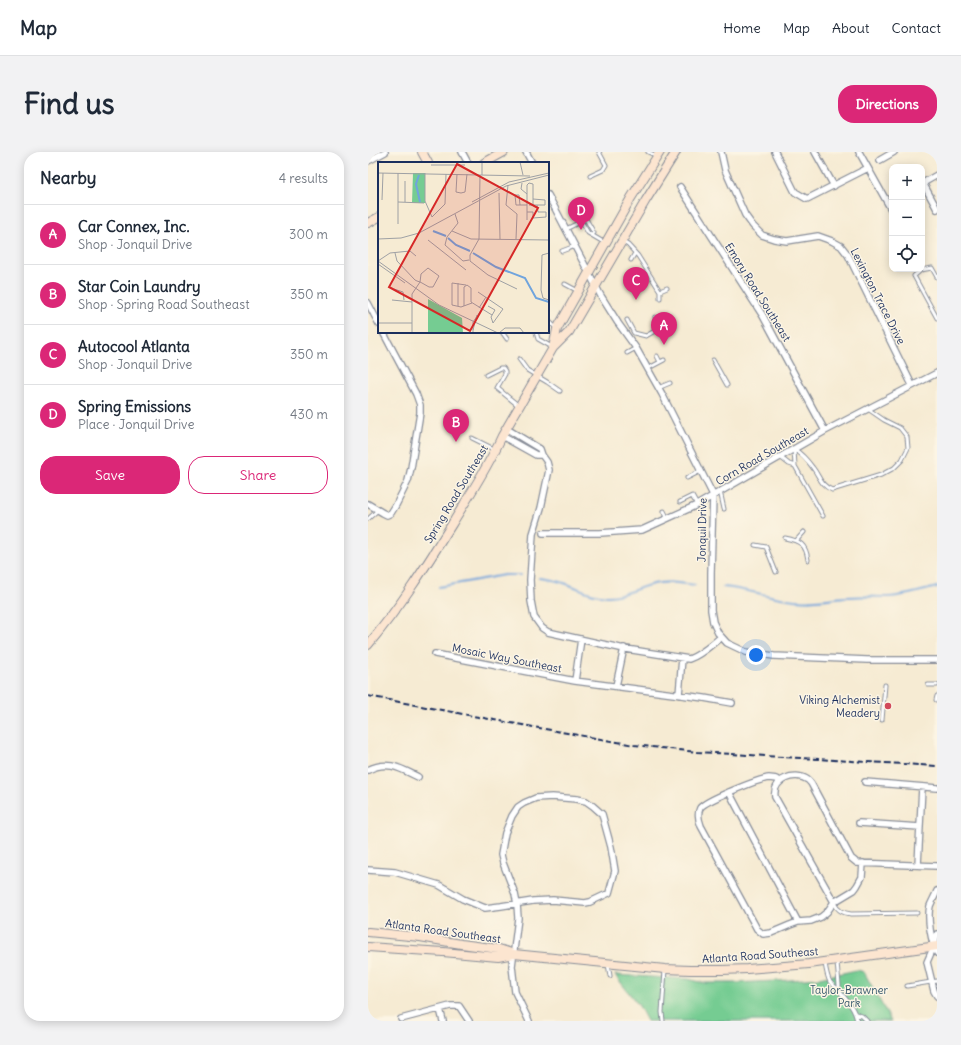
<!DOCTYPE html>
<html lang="en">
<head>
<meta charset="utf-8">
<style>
  body { margin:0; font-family:Delius,sans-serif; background:#f2f2f3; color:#1f2937 }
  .controls { position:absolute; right:12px; top:12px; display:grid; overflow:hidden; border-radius:8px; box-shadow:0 2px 10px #0003 }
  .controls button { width:36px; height:36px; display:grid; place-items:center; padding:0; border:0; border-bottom:1px solid #e0e1e3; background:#fff; color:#1f2937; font:20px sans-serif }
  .you { position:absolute; left:388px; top:503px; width:14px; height:14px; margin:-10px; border:3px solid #fff; border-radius:50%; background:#1a73e8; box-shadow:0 0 0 6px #1a73e833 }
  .badge { display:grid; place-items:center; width:26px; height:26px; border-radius:50%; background:#db2777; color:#fff; font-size:13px; font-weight:700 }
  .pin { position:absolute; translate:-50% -33px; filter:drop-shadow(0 1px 2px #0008) }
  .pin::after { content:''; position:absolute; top:21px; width:14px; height:12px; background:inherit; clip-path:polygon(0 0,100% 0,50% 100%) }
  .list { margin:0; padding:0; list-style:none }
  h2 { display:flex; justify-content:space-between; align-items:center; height:52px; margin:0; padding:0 16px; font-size:17px }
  h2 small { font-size:13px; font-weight:400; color:#747a83 }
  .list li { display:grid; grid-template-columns:26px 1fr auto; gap:12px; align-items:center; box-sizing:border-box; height:60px; padding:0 16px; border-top:1px solid #e0e1e3 }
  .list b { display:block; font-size:15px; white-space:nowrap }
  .list p { margin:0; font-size:13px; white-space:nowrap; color:#747a83 }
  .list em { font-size:13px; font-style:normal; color:#747a83 }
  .actions { display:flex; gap:8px; padding:12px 16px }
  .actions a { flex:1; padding:9px 0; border:1px solid #db2777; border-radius:16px; text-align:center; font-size:14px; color:#db2777 }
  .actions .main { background:#db2777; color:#fff }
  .icon { flex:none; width:22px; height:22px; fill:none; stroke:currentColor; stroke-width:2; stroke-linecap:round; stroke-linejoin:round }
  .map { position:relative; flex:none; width:569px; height:869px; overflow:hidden; border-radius:16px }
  header { display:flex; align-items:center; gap:24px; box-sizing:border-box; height:56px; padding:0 20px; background:#fff; border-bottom:1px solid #e0e1e3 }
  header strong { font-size:19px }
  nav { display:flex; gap:22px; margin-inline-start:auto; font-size:14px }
  .intro { display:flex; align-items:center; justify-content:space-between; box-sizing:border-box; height:96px; padding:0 24px }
  h1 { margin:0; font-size:28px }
  .button { padding:10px 18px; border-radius:16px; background:#db2777; color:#fff; font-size:14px; font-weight:700 }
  main { display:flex; gap:24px; padding:0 24px }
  aside { flex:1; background:#fff; border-radius:16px; box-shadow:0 2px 10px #0003 }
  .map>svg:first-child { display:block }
  .green { fill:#75cc92; stroke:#487e78 }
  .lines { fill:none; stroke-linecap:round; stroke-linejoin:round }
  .stream { stroke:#70a4dd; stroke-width:2 }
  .lane-casing { stroke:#888d98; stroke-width:5 }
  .street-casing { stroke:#888d98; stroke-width:8 }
  .secondary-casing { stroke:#888d98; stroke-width:10 }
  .lane { stroke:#fff; stroke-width:3 }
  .street { stroke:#fff; stroke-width:5.5 }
  .secondary { stroke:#fce5d0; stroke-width:8 }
  .rail { stroke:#1b2f5e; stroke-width:2; stroke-dasharray:6 3; stroke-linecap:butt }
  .poi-dot { fill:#d1495b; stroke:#fcf5e5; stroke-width:1.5 }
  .labels { text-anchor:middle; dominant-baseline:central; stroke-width:3; stroke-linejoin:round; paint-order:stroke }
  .street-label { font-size:11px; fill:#1b2f5e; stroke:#fcf5e5 }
  .poi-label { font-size:11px; fill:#1b2f5e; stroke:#fcf5e5; text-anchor:end }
  .park-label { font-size:11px; fill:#32566b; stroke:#fcf5e5 }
  .inset-river { fill:none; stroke:#70a4dd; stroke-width:2 }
  .inset-road { fill:none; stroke:#9ea0a4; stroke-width:1 }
  .view { fill:#d62828; fill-opacity:0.15; stroke:#d62828; stroke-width:2 }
  .inset-edge { fill:none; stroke:#1b2f5e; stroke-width:2 }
</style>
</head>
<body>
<header>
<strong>Map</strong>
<nav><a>Home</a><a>Map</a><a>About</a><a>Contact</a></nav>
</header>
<div class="intro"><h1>Find us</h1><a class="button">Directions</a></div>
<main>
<aside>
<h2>Nearby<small>4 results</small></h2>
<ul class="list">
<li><span class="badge">A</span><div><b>Car Connex, Inc.</b><p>Shop · Jonquil Drive</p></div><em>300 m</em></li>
<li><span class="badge">B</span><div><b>Star Coin Laundry</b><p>Shop · Spring Road Southeast</p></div><em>350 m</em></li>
<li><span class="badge">C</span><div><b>Autocool Atlanta</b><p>Shop · Jonquil Drive</p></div><em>350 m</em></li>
<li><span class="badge">D</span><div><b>Spring Emissions</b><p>Place · Jonquil Drive</p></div><em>430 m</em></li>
</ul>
<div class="actions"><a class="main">Save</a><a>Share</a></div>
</aside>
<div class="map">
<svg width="569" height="869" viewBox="0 0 569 869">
  <rect width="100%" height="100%" fill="#fcf5e5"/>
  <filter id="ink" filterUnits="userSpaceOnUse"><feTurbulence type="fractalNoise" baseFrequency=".025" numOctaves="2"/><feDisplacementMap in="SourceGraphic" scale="8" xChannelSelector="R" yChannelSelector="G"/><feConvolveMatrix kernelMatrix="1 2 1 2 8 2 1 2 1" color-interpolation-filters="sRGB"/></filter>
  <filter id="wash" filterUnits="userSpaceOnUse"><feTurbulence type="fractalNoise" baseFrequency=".012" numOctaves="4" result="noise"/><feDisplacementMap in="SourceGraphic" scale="16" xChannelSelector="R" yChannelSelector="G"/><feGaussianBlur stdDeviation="0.9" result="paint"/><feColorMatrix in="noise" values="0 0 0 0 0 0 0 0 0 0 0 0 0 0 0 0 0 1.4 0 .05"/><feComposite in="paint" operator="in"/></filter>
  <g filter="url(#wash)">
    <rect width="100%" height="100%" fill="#f6ebd3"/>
    <path class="green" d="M489,818L496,820L523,869H279L271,854L247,823L320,827L336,831H366L407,829L451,826Z"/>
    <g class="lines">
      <path class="stream" d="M172,426C181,427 191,429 199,432C213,437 225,444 240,444C259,444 273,433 291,431C303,429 315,432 327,433
        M71,435L136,423H152
        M355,435C380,437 403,446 427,448C444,450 462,446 479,445C493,444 507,445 521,445C537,444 553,439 569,435"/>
    </g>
  </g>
  <g filter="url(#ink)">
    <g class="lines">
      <defs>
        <path id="lane" d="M280,0L289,4
          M222,24L235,18L238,13L231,0
          M213,69L220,81L237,91
          M198,77L218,67L226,81L224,83
          M255,90L260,93L270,104L292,139V146
          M194,99L207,94
          M263,108L267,101
          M569,125L564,116L553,118L546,124L569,166
          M197,132L210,139
          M292,139L299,136
          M287,165L292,176
          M180,168L189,177
          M259,168L266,181L278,184L292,176L300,178
          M134,180L139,187
          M168,180L170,187L184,195
          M259,201L268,196
          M289,204L292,210
          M151,207L159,218L179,230L192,239
          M345,208L359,233
          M279,217L296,208
          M118,223L132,216H135L137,219V222L129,236L151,254
          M290,236L302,231
          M104,286L126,297
          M426,297C434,302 440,309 445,316C452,325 452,333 464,338L513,323L526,316L534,308L540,296L539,285L532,276L516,268L500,257
          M426,297L427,314L455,364
          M412,305L421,312L427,314
          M319,326L333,319
          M352,339L356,357
          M312,350L324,344L329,353
          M296,359L300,367
          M0,367L10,358
          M417,386C432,389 438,392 440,408
          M428,389L436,380
          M387,393L398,395L408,420
          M560,533H569
          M568,548L569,544
          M514,568L517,533
          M466,751C470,759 475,761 483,762L549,761
          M469,810L471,833V838
          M457,811C458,818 459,824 462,830C465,834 469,835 471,839C479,848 487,857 489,869
          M240,812L242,824
          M539,834L569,829
          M488,862L494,864L499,869
          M295,869L294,860L297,818"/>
        <path id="street" d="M94,0L100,11
          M158,0L164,11
          M353,0L357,18L377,63L385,74L394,83L406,87L419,89L450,84L464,89L473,94L480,103L544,233
          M407,0L427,40L439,47L500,16
          M447,0L466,34
          M491,0L524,59
          M568,0L569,1
          M512,8L526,0
          M0,9L17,0
          M554,31H555L569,57
          M555,31L569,23
          M312,35L395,164L457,279
          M180,43L233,144L250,171L268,196L294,242L345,343L343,421V458L345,470L350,481L359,491L378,500L406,504L499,508H569
          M0,151L11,172
          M139,277L172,297L174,303L179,310L181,318L173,356L165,382L162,428L163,449L166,465L174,476L180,480L252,496L321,507C333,503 343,493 353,485
          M134,284L168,303H174
          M0,352L15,361L19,363L23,361L28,353L40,329L43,316L52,261V253L48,242L15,180
          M175,381H232L274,378L329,353L457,279L569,221
          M67,502L207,529L336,546L364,551
          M207,529L213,487
          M248,534L256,496
          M311,543L314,506
          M0,618C19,608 32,616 50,625
          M413,629C409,627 405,626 401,626C391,627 336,649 332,656C329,662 331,669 333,674L389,777L395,782L403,781L422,773L430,770L443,769L453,765L459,760L466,750L486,738L489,734L494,725L495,711
          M497,630L569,636
          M361,640L430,770
          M491,671L552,675
          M550,713L554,635
          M0,718L27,720L71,733L95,747L117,756L133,754L165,749L185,748L217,751L222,750L241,741L247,719L243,695L234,662L225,654L218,649L209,647L184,645L168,646L156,651L150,655L144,664L137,681L133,703L135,711L147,742L149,752L150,766L144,814L147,840L161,869
          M569,739C567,744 564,749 562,754C559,766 563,790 569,801
          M466,750L407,645C404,627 427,619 440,628C440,628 444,632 444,633L483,706L489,711L569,714
          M569,782L566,794L559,810L566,839L569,844
          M72,857L75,869
          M33,867L82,854H91L101,869"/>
        <path id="secondary" d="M54,0L60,11
          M116,11L136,0
          M0,71L11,65
          M185,196L189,177L263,46L292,0
          M0,493C32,455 58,414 84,372C101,344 120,315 134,284L185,196L201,180L278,48L308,0
          M0,780L52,785L93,792L131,797L146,802L257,813L297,817L322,818H354L379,817L441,812L569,794
          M0,795L75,800L130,805L146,802"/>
      </defs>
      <use href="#lane" class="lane-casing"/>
      <use href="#street" class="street-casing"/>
      <use href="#secondary" class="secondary-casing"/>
      <use href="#lane" class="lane"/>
      <use href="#street" class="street"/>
      <use href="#secondary" class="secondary"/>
      <path class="rail" d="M0,544L121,567L266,593L329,600L569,614"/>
    </g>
  </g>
  <circle class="poi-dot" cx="520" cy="554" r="4"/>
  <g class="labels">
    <g class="street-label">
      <text transform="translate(390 140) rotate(58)">Emory Road Southeast</text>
      <text transform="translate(510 144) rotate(63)">Lexington Trace Drive</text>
      <text transform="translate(394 304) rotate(-30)">Corn Road Southeast</text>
      <text transform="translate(88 342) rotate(-59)">Spring Road Southeast</text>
      <text transform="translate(334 378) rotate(-89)">Jonquil Drive</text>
      <text transform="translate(139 506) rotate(11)">Mosaic Way Southeast</text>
      <text transform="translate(75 779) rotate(8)">Atlanta Road Southeast</text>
      <text transform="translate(392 803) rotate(-4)">Atlanta Road Southeast</text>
    </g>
    <g class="poi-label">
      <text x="512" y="548">Viking Alchemist<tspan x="512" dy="13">Meadery</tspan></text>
    </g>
    <g class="park-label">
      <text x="481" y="838">Taylor-Brawner<tspan x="481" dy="13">Park</tspan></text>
    </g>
  </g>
  <g transform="translate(10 10)">
    <rect width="171" height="171" fill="#f6ebd3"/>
    <path d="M35,11H47V41H34ZM50,137L84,156L85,171H50Z" fill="#75cc92"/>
    <path class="inset-river" d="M41,13L38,22L42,40M55,69L68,74M70,76L78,83L92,89M95,91L118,105L147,116L158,136L171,140"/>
    <path class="inset-road" d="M142,0L145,13M53,3H87M0,11L152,14M20,11V62M47,11V39L54,55L67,42L68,12M79,12L78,30L83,31L87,30L89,12M102,13L101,77L92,93V99L110,113L139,127M104,13V0M27,19V40M144,21L143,27L149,32M130,23L128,43L139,52L138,77M121,31L122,77M155,37L167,38V43H159M4,38L5,11M20,40L46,41M94,40L131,20L171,11M142,43L141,33H137L138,43H149M149,50H155V56L168,55V50H160L159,43H156M77,52L80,61L69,75L67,83L85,99L91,98M149,58V23L151,21L155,22V43H151M74,69L93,77L171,78M0,77L23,76L41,71L128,24L171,13M50,78L88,108M17,91L19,99L37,118L39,119L42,120L44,121L51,125H55L61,114L50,106L43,112L42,120L34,132V171M171,91L164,93L163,128L165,136L171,138M0,99L12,91L32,89L38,94M0,99L61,143L120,171M0,102L27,121M88,123L74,121V143L83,145L94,141M16,127L25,130L26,138M100,130L125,147L115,161L113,155L117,148L110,144M14,138L34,140M80,144V121M86,144V125L89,123L93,126V140L114,153M101,146L108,135M0,161H34M95,168L99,153M95,171V160L104,147M121,171L127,166H142L146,171"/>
    <path class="view" d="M79,2L160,46L92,169L11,125Z"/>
    <rect width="171" height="171" class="inset-edge"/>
  </g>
</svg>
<div class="controls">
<button>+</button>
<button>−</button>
<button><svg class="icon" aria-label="locate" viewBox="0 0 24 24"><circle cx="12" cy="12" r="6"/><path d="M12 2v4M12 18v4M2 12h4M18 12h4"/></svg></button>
</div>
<div class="you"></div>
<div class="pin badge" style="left:296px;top:193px">A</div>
<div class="pin badge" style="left:88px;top:290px">B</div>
<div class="pin badge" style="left:268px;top:148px">C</div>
<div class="pin badge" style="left:213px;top:78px">D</div>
</div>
</main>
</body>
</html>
